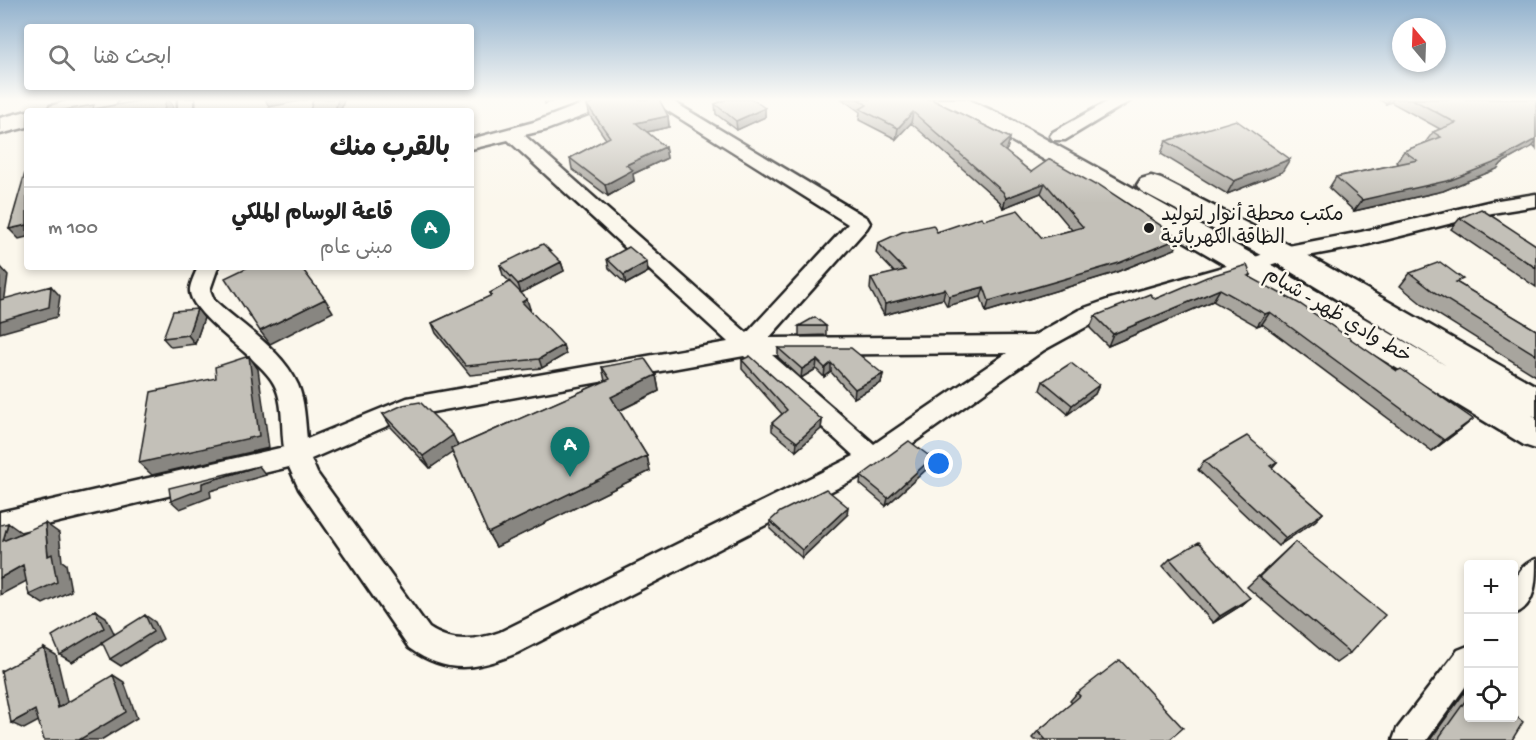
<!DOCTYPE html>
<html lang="ar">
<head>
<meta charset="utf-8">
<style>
  body { margin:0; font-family:"Gochi Hand","Playpen Sans Arabic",sans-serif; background:#f2f2f2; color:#222; direction:rtl }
  .controls { position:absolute; right:18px; bottom:18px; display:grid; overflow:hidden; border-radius:6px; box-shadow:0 3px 9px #0003 }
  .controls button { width:54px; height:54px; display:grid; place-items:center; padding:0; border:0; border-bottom:2px solid #e0e0e0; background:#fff; color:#222; font:30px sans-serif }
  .compass { position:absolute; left:1392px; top:18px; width:54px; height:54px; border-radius:50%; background:#fff; box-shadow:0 3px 9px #0003; rotate:341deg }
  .you { position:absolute; left:939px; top:464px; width:21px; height:21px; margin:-15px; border:4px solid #fff; border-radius:50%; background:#1a73e8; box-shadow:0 0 0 9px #1a73e833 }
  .badge { display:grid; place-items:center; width:39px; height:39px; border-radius:50%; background:#0f766e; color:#fff; font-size:20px; font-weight:700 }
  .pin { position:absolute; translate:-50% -50px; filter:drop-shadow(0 2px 3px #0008) }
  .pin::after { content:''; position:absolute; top:32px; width:21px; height:18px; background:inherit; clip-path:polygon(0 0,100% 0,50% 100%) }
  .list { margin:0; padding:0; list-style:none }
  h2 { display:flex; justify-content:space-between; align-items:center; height:78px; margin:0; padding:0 24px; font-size:26px }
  h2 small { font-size:20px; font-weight:400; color:#767676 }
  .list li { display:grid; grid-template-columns:39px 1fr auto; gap:18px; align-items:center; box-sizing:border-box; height:84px; padding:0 24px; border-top:2px solid #e0e0e0 }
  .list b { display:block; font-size:22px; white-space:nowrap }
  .list p { margin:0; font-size:20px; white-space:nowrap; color:#767676 }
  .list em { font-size:20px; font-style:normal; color:#767676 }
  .icon { flex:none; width:33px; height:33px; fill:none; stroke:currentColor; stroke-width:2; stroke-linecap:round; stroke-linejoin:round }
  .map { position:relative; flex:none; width:1536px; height:740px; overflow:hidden; direction:ltr }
  .search { position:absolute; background:#fff; box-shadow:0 3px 9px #0003; left:24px; top:24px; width:450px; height:66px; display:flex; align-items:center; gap:15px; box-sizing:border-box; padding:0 21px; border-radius:6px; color:#767676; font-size:22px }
  .panel { position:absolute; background:#fff; box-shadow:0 3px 9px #0003; left:24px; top:108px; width:450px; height:162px; border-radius:6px; direction:rtl }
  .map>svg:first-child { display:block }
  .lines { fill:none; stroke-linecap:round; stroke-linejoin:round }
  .minor-casing { stroke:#1c1c1c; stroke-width:5 }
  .primary-casing { stroke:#1c1c1c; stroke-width:5 }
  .minor { fill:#fbf7ec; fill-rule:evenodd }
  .primary { fill:#fbf7ec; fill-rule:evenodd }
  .wall { fill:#a8a59e; stroke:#1c1c1c; stroke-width:1.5 }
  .shaded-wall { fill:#888681; stroke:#1c1c1c; stroke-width:1.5 }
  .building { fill:#c3c0b8; stroke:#1c1c1c; stroke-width:1.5 }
  .poi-dot { fill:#1c1c1c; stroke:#fbf7ec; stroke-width:2 }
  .labels { text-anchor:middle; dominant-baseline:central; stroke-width:5; stroke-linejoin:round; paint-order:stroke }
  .poi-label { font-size:20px; fill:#1c1c1c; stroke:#fbf7ec; text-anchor:start }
  .street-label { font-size:20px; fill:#1c1c1c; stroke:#fbf7ec }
</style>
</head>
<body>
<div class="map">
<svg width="1536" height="740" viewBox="0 0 1536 740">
  <rect width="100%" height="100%" fill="#fbf7ec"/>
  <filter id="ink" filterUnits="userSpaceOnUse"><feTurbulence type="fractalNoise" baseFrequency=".0167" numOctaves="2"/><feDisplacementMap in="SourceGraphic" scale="12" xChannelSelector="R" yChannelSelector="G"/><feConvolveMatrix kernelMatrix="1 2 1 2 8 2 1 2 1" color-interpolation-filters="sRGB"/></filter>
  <g filter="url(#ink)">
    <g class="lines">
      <defs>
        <path id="minor" d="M178,99H194V111H178Z
          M595,99H619L617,103L546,130L524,135L747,333L848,224L649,99H669L867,218L870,223L867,228L769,338L1033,336L1079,310L1107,300L1244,261L1283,247L1361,232L1492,201L1536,194V206L1492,213L1361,246L1286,260L1121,311L1095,322L1044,350L882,465L517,653C476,670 447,675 409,648L299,489L289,467L0,536V512L284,447C281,427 284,402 274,384C260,357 187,314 190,289C191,282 195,274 198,267H218L210,290L214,300C242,326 282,349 298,385C305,402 305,421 307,439L407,398L728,342L508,140L471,149V139L534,122ZM1007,353L874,444L772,355ZM744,356L854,456L500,632C475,641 451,643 429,628L317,473L311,459L410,416Z
          M1112,99H1133L1065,140H1053L1050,136L1053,132Z
          M1536,559C1536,581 1536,606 1514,614C1514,591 1511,568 1536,559Z
          M1468,646V683L1427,740H1393L1397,729L1458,650Z"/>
        <path id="primary" d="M76,99H118L115,104L88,111H47L50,106Z
          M934,99H967L1004,116L1261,259L1447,366L1273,261L1141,191L1137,185L1141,179L1151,176L1161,179L1293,247L1536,386V417L1532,415L1536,418V449L1524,445L1239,273L986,126L937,104Z
          M27,111V127L0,134V118Z"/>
      </defs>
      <use href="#minor" class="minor-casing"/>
      <use href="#primary" class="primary-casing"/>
      <use href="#minor" class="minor"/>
      <use href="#primary" class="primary"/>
    </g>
    <path class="wall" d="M842,99H931L1010,138L1007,149L1005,151L1031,172L1175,249L1114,273L986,312L981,297L947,306L943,299L884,315L870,289L871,278L895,273L876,253L878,243L937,232L984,220L1042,238L1072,230L1041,193L1003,208L1000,202L911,123L896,139L859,120L860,112Z
      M1378,99H1536V149L1533,146L1502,163L1497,169L1443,191L1354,211L1329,188L1336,177L1398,164L1396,162L1404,151L1425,143L1433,132L1440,129L1391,102L1386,104Z
      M715,104L765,108V117L737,130L716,114Z
      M587,105L668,116L669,127L647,132L665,147L667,158L633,174L634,181L608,196L572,169L570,158L606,139L590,116Z
      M1166,141L1282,172L1227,194L1161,154Z
      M1460,218L1536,245V287L1451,229Z
      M607,259L648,272L626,284L609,268Z
      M561,262L564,271L521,293L530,309H529L566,354L542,368L470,375L436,333L432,323L491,296L490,293L510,282L503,275L500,265Z
      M1410,273L1459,284L1536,330V376L1423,305L1400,286Z
      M1251,275L1250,277L1473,419L1460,430L1432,451L1262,324L1257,326L1213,301L1108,346L1090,328L1095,316L1155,299Z
      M204,318L195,344L171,347L163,338Z
      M799,326H826V335L799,336Z
      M778,348L883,374L881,383L854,398L831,372L824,377L816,369L801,378L778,357Z
      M742,360L822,420L821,429L796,451L772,431V423L782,414L742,369Z
      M602,367L656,375L659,391L619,411L647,456L650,471L496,547L488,533L452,452L430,468L391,427L383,414L458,446L605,381Z
      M1043,381L1099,385L1095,394L1068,414L1040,390Z
      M1204,461L1277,462L1272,468L1323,513L1315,521L1278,546L1198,470Z
      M929,467L886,506L860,484L861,476Z
      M847,515L802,558L770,529V521Z
      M1295,542L1350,653L1336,663L1247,587Z
      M1170,559L1250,598L1242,605L1213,623L1163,566Z
      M1468,690V717L1512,740H1430L1464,693Z
      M1077,693L1169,740H1034L1032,738L1038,731L1072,703L1070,701Z"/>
    <path class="shaded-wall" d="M166,99H168L173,106L172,111H164Z
      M265,99H311L269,107Z
      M338,99H345L344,100L341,111H335Z
      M544,99H558L545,104Z
      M1389,99H1393L1391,102L1386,104Z
      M765,108V117L737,130L736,121Z
      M913,112L911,123L896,139L898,128Z
      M668,116L669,127L638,134L636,123Z
      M1010,138L1007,149L998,158L1000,147Z
      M1536,139V142L1533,146L1502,163L1497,169L1443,191L1354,211L1362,200L1503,157Z
      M665,147L667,158L633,174L634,181L608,196L605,185L626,165Z
      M1290,159L1282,172L1227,194L1234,181Z
      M1045,183L1041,193L1003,208L1006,198Z
      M27,225V237L19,239L9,229Z
      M1180,238L1175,249L1114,273L986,312L989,301Z
      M561,262L564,271L521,293L518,284Z
      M647,262L648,272L626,284L624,275Z
      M0,266L8,275L3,311L0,308Z
      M51,286L60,296L57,317L0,333V321Z
      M984,287L981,297L947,306L949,296Z
      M945,289L943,299L884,315L885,304Z
      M1220,289L1213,301L1108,346L1113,334Z
      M325,299L333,312L270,344L260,331Z
      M527,299L530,309L525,312L522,302Z
      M197,309L204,318L195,344L188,335Z
      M1270,312L1262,324L1257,326L1265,314Z
      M563,345L566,354L542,368L539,359Z
      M249,356L258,369L269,448L152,475L139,463Z
      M817,360L816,369L801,378L802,369Z
      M831,363V372L824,377L825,368Z
      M883,374L881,383L854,398L855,389Z
      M656,375L659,391L614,413L611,397Z
      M1099,385L1095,394L1068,414L1072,405Z
      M1473,419L1460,430L1432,451L1444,440Z
      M822,420L821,429L796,451L797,442Z
      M453,435L459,448L430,468L423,456Z
      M647,456L650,471L496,547L488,533Z
      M932,458L929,467L886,506L888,498Z
      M259,466L266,475L210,491L211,497L180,509L171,501L202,483Z
      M848,507L847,515L802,558V550Z
      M1323,513L1315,521L1278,546L1286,538Z
      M8,523L22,533L3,541Z
      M45,523L59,533L62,561L66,564L71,591L43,604L29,595L48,556Z
      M23,565L38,575L0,595V578Z
      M1250,598L1242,605L1213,623L1220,616Z
      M95,610L106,617L115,635L72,662L60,655Z
      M145,615L155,622L163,639L121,666L110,659Z
      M44,648L56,655L70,714L58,708Z
      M113,675L124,682L137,718L101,740H79Z
      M35,710L48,716L24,729L11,723Z"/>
    <path class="building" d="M149,99H166L164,111H58L94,105L93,109Z
      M313,99H338L335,111H310Z
      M601,99H659L668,116L636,123L665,147L626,165L633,170L605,185L570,158L610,137L587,105Z
      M727,99H752L765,108L736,121L715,104Z
      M858,99H931L1010,138L1000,147L1031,172L1050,159L1095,185L1098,184L1180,238L1119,263L989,301L984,287L949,296L945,289L885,304L871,278L905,270L878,243L902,232L933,225L937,232L981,217L984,220L1018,210L1042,238L1083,227L1045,183L1006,198L1003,192L913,112L898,128L860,109L867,105Z
      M1412,99H1536V139L1503,157L1506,158L1451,180L1362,200L1336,177L1417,160L1404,151L1441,137L1433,132L1456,123Z
      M1236,120L1290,159L1234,181L1166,141Z
      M27,166V225L9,229Z
      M1481,209L1536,245V268L1460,218Z
      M543,244L561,262L518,284L500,265Z
      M629,247L647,262L624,275L607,259Z
      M1440,262L1463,279L1456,282L1536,330V355L1434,292L1410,273Z
      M1247,265L1251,275L1248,276L1300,304L1397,371L1401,369L1473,419L1444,440L1270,312L1265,314L1220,289L1113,334L1095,316L1150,294L1155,299L1207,277Z
      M248,267H301L325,299L260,331L225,278Z
      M510,282L527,299L522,302L563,345L539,359L466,366L432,323L492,295L490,293Z
      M51,286L49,307L0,321V300Z
      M197,309L188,335L163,338L173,311Z
      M815,317L826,326H799Z
      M778,348H851L883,374L855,389L831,363L825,368L817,360L802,369Z
      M249,356L259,436L139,463L151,392L216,378L215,367Z
      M750,356L822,420L797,442L772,423L787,410L742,360Z
      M645,359L656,375L611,397L647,456L488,533L451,449L610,379L602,367Z
      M1071,363L1099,385L1072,405L1043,381Z
      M420,402L453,435L423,456L383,414L403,405Z
      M1247,436L1277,462L1270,466L1323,513L1286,538L1204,461Z
      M909,441L932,458L888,498L861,476Z
      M259,466L202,483V489L171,501L169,488Z
      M826,489L848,507L802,550L770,521L780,512Z
      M8,523L3,541L45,523L48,556L52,554L57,582L29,595L23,565L0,578V525Z
      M1199,542L1250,598L1220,616L1170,559Z
      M1295,542L1385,615L1350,653L1259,577Z
      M95,610L104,628L60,655L52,636Z
      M145,615L153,632L110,659L102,642Z
      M44,648L58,708L113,675L126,712L79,740H44L35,710L11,723L1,671Z
      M1120,660L1183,728L1169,740H1046L1038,731L1080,696L1077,693Z
      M1468,697V717H1514V715L1523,722L1512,740H1439L1440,736Z"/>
  </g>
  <linearGradient id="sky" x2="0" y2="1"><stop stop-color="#91b1cd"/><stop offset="0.49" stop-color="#fdfbf6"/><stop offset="1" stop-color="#fdfbf6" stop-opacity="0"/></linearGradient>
  <rect width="1536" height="203" fill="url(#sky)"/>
  <circle class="poi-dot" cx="1149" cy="228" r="6"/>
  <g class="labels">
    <g class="poi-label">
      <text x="1161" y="216">مكتب محطة أنوار لتوليد<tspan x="1161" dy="23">الطاقة الكهربائية</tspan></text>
    </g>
    <g class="street-label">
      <text transform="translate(1337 317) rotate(31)">خط وادي ظهر - شبام</text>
    </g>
  </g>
</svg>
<div class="controls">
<button>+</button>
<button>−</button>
<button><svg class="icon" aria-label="locate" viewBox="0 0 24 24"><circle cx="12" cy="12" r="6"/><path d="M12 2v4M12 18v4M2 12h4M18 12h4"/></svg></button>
</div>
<svg class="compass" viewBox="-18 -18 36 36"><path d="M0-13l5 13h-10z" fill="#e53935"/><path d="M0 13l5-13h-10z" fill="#767676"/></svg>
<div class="you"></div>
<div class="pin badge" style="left:570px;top:477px">A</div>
<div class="search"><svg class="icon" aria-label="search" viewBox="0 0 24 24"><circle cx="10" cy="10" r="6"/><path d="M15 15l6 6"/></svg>ابحث هنا</div>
<section class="panel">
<h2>بالقرب منك<small></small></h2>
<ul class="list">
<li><span class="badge">A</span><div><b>قاعة الوسام الملكي</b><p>مبنى عام</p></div><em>100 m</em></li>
</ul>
</section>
</div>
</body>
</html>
